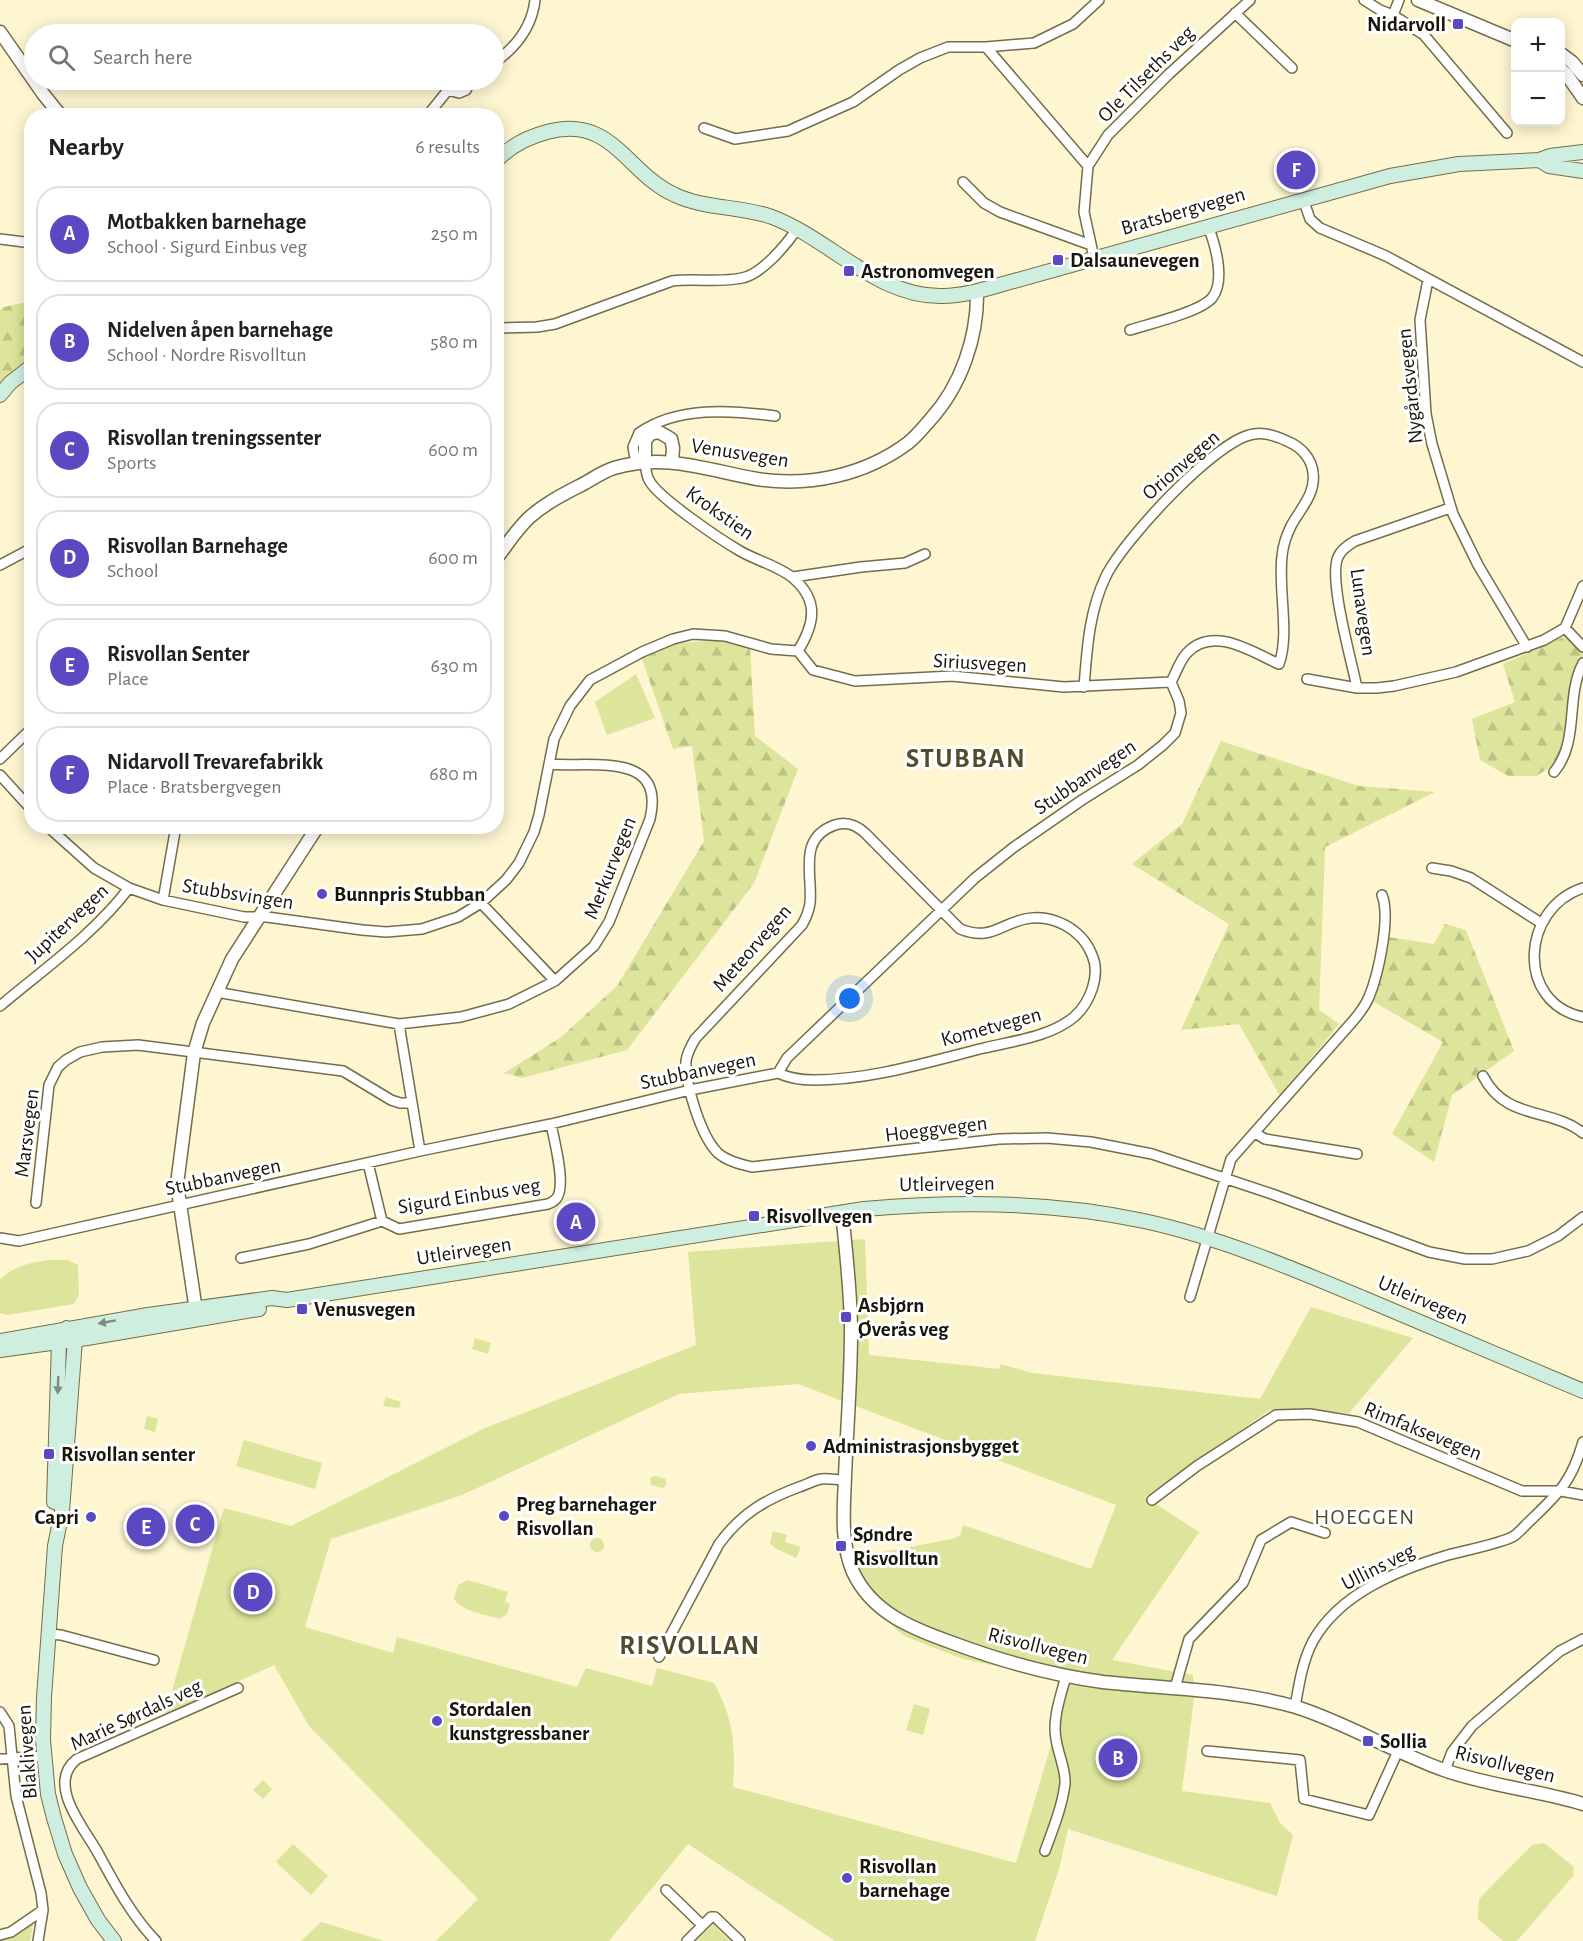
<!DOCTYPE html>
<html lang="en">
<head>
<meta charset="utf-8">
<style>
  body { margin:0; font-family:"Alegreya Sans",sans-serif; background:#f6f6f6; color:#202124 }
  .controls { position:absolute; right:18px; top:18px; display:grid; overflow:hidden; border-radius:12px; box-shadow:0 3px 15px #0003 }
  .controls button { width:54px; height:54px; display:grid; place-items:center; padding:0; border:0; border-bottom:2px solid #e0e0e0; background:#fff; color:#202124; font:30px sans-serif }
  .you { position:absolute; left:850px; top:999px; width:21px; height:21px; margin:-15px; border:4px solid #fff; border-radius:50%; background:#1a73e8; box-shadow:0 0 0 9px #1a73e833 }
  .badge { display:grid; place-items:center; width:39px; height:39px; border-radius:50%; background:#5b49c1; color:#fff; font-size:20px; font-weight:700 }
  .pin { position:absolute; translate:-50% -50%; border:3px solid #fff; box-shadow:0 2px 6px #0006 }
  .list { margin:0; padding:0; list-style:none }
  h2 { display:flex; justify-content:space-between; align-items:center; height:78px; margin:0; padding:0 24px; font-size:26px }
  h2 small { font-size:20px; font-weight:400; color:#757577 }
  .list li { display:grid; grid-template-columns:39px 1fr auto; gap:18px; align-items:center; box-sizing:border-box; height:96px; margin:0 12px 12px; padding:0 12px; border:2px solid #e0e0e0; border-radius:24px }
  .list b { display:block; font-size:22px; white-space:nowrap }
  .list p { margin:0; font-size:20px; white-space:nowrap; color:#757577 }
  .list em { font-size:20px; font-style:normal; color:#757577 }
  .icon { flex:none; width:33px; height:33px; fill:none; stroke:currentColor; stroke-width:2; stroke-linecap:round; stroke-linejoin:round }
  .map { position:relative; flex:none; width:1583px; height:1941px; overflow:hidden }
  .search { position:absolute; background:#fff; box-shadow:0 3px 15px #0003; left:24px; top:24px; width:480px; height:66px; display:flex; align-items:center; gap:15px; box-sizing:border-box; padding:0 21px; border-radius:33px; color:#757577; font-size:22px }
  .panel { position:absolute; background:#fff; box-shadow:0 3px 15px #0003; left:24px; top:108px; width:480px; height:726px; border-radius:24px }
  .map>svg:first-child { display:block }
  .green { fill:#dde49b; fill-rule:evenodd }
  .forest { fill:url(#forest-firs) }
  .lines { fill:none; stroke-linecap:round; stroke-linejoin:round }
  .minor-casing { stroke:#746d4c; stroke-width:12 }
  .tertiary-casing { stroke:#746d4c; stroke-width:15 }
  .secondary-casing { stroke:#746d4c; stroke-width:16 }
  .minor { stroke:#fff; stroke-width:9 }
  .tertiary { stroke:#fff; stroke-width:12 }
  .secondary { stroke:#ceeee0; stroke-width:14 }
  .oneway { fill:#7d8d7f }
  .poi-dot { fill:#5b49c1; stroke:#fff; stroke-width:2 }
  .labels { text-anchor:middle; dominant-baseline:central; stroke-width:6; stroke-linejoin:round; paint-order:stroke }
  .poi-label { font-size:21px; font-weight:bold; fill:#191609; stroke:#fff; text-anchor:start }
  .street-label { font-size:21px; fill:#191609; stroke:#fff }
  .neighbourhood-label { font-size:22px; letter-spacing:1.5px; fill:#524b2c; stroke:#fff }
  .district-label { font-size:27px; font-weight:bold; letter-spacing:1.5px; fill:#524b2c; stroke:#fff }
</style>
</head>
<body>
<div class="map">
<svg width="1583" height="1941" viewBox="0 0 1583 1941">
  <defs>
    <pattern id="forest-firs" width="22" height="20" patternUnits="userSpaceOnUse" patternTransform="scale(1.5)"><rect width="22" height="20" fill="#dde49b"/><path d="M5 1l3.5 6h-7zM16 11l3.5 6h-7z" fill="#bdc384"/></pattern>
  </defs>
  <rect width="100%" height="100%" fill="#fef5d1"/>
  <path class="green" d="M636,674L655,718L607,735L595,702Z
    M865,1239L869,1355L999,1369L1001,1364L1032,1373L1260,1399L1311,1307L1413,1338L1349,1413L1270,1410L1145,1497L1199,1532L1112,1660L1193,1675L1194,1699L1182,1791L1270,1803L1280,1823L1293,1835L1277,1896L1068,1829L1059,1869L1035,1941H835L688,1844L609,1941H436L478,1899L309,1726L274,1665L165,1715L224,1508L291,1526L483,1429L696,1345L688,1252ZM798,1384L1116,1505L1091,1569L963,1525L960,1536L952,1539L851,1558L871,1607L904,1636L963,1659L1063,1680L1054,1735L1016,1863L733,1787C735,1744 735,1723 714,1683L657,1668L652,1686L586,1668L577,1687L397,1637L393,1653L305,1627L331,1539L462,1495L679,1394Z
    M48,1260H67L78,1265L79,1294L74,1304L8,1315L0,1313V1280C12,1266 31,1263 48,1260Z
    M475,1338L491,1343L488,1354L472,1349Z
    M386,1397L401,1402L399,1408L383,1406Z
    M147,1416L158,1419L155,1432L144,1429Z
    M244,1440L322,1463L315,1489L236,1466Z
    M654,1476L666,1479V1486L662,1488L651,1485L650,1478Z
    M773,1531L787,1535L785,1542L801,1547L796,1558L775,1548L770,1543Z
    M590 1545a7 7 0 1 1 14 0a7 7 0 1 1-14 0Z
    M468,1580L508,1592L505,1602L510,1604L507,1614L500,1619C485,1614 463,1612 454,1599L458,1585Z
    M914,1704L930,1709L923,1735L906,1730Z
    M263,1780L272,1789L263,1799L253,1790Z
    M1544,1843L1574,1867L1573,1876L1517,1941H1503L1478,1919L1479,1899L1532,1845Z
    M293,1844L328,1876L311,1895L276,1862Z
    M34,1920L30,1941H0V1938Z
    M321,1922L384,1941H301Z
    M713,1924L730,1941H696Z"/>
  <path class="forest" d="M31,301V359L9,375L0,386V310L4,307Z
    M1566,636L1583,653V661L1568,742L1559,762L1536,776H1508L1480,760L1472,719L1515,702L1503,664Z
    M722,640L750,648L755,736L798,769L754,883L627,1050L522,1078L504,1073L560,1038L617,986L704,841L692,746L673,749L641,656L678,643Z
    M1221,741L1359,786L1435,792L1325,847L1319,1010L1339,1024L1280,1096L1239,1024L1181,1030L1229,924L1132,864L1182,824Z
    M1445,924L1466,930L1514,1051L1452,1095L1434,1162L1392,1134L1443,1042L1374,1002L1388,937L1434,944Z"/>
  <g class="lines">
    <defs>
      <path id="minor" d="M1364,0L1380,10L1393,15L1399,0
        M1235,13L1292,68
        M1393,15L1424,35L1507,133
        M986,47L1088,166
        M494,63C515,48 532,27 535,0
        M443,80L448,90L459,93L466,90L471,80
        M427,116L448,90
        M704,128L735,139L788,131L853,102L899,70L920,58L948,47H986L1034,43L1073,24L1099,0
        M963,182L984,203L1000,212L1091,245
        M1303,199L1310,219L1320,228L1386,256L1583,362
        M0,239L32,243
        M1094,258L1084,212L1088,166L1108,135L1169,74L1250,0
        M1428,280L1420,320L1426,414L1432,444L1453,514L1478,565L1527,647
        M496,328L537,327L555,324L672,281C695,278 719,283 742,278C762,274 786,245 797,229
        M1130,330C1149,324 1200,312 1212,298C1226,281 1215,244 1208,226
        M636,464L633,447L639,433C677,406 731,410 775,416
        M0,565L32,548
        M793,577L861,567L905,563L925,554
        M1565,628L1583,647
        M798,651L813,670L855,681L952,676L1064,687L1171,682
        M1307,679L1357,688H1377L1394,686L1456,672L1544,640L1565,628L1583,586
        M1084,687C1087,649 1089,611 1106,576C1123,541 1216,439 1254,434C1265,432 1279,437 1289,442C1301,447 1312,459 1313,473C1316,494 1300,509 1291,526C1286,536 1283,545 1282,556C1278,590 1290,634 1279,664C1252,652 1213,625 1187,653C1180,660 1176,673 1171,682
        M1357,688C1352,662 1328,579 1338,557C1341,550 1348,545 1355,541L1450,508
        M0,759L32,728
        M1554,772C1580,741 1565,697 1583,663
        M0,775L32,810
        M47,826L94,868L129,888L163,900L244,917H267L362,930L386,932L422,929L458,917L481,903L506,880L519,863L534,832L539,815L554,739L570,706L590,680L642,652L673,639L693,634L725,636L771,649L798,651C814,625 820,601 793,578C779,566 755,560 740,551C721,540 657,497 649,480C646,475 646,468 645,462
        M1432,868L1451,871L1471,878L1541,923
        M1583,888C1521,908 1515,1003 1583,1017
        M163,900L176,826
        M481,903L555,981
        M216,992L399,1024L461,1017L509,1004L555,981L594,946L609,922L650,819C666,750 591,768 549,764
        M0,1006C44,969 94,934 129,888
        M399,1024L420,1151
        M778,1073C789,1078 800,1080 813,1080C871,1080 928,1062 984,1048C1013,1041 1050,1037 1074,1017C1090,1003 1101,975 1092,955C1082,929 1052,913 1025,919C998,925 991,941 960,929L865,833C856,825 847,821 835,825C797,838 813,875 810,903C809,911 806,918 802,925L695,1039C691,1046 687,1053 686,1061C685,1084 701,1137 718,1153C727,1161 740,1164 752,1167L999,1139L1047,1138L1091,1142L1152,1154L1272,1194L1429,1252L1465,1259H1492L1528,1251L1558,1236L1583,1217
        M1483,1076C1506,1121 1550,1107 1583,1133
        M1255,1133L1265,1139L1357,1154
        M368,1163L382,1221L399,1229L548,1204C551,1203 554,1201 556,1199C567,1187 554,1140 551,1124
        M36,1203L49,1085L58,1067L66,1060L80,1052L102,1047L138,1045L343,1071L391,1100L400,1103H412
        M0,1238L19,1241L420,1151L551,1124L690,1090L778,1073L787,1058L975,878L1014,847L1082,800L1138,765L1163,745L1175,733L1181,713L1179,701L1171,682
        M241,1258L309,1244L382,1221
        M1190,1297L1231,1159L1353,1021C1359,1014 1365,1006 1369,997C1378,975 1391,918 1382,895
        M1152,1500L1197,1466L1276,1415L1310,1414L1358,1422L1522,1491H1561L1583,1495
        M49,1634L61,1635L154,1660
        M659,1657L719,1544C741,1514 764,1500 799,1487C806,1485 814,1480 821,1479C829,1478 837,1480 845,1480
        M1175,1688L1189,1639L1243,1583L1261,1540L1291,1522L1325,1533
        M1295,1707C1299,1685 1302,1662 1313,1641C1340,1593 1398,1570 1448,1555C1463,1551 1503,1543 1514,1536C1521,1531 1527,1523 1534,1517C1561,1491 1572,1480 1583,1442
        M0,1712L9,1726L16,1796L41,1893L43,1910L38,1941
        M1207,1751L1300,1760L1304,1799L1369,1815L1398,1751
        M0,1759L44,1756
        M1445,1770L1452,1752L1472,1726L1560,1651L1583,1639
        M1045,1851C1053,1829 1062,1807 1065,1784C1066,1769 1058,1754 1056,1739C1052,1719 1061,1695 1066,1676
        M666,1890L702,1925
        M0,1935L11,1932L43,1910
        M156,1941C131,1915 115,1884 98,1853C85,1829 45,1784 77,1759L238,1688
        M687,1941L711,1917H715L740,1941"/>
      <path id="tertiary" d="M1418,0L1516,41
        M0,32L44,95L61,116
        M1560,53L1572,62L1583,75
        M1560,68L1567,75L1583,98
        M645,462V441L650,434L659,432L671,439L673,448L672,462
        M496,559C507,545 518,527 531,516C547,502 566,493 585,483C594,478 604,471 614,468C666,453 706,470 757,479C810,487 865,475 908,443C916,437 923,428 930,420C961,386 978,337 977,291
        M842,1212C846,1252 851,1292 851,1332C851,1380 847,1428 845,1476C844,1507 840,1542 853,1572C872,1613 913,1629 953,1643C1001,1661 1051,1675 1103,1682C1167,1689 1233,1689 1296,1707C1347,1723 1393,1752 1444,1770C1489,1786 1537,1790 1583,1804
        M197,1317L177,1184L194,1053L203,1023L232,959L318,826"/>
      <path id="secondary" d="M1539,160L1549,166L1583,171
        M496,161C510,146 528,137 547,132C612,114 627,174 675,195C705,209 741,206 772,217C830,239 878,298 943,296C967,296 991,287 1014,281L1390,176L1459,164L1539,160L1550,156L1583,152
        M0,395L10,383L32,366
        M67,1328L75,1340L62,1511L55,1546L44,1697L43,1740L48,1794L54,1818L65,1854L80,1888L98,1920L114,1941
        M0,1341L148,1315L272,1298L287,1300L318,1295L864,1209C957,1201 1051,1201 1144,1221C1222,1238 1296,1270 1370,1301C1441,1331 1512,1361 1583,1391
        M0,1350L87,1338L259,1309
        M54,1502L59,1342L63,1336"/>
    </defs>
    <use href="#minor" class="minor-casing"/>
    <use href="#tertiary" class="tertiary-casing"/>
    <use href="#secondary" class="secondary-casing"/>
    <use href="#minor" class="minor"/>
    <use href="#tertiary" class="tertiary"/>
    <use href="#secondary" class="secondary"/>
  </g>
  <defs><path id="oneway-solid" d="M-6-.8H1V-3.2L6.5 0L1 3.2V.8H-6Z" transform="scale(1.5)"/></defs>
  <g class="oneway">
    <use href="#oneway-solid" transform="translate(107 1322) rotate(170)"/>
    <use href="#oneway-solid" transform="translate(58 1385) rotate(92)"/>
  </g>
  <g class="poi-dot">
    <rect x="1452" y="18" width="12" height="12" rx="3"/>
    <rect x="1052" y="254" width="12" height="12" rx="3"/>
    <rect x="843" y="265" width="12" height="12" rx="3"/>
    <circle cx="322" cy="894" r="6"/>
    <rect x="748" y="1210" width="12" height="12" rx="3"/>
    <rect x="296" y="1303" width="12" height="12" rx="3"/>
    <rect x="840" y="1311" width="12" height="12" rx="3"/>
    <circle cx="811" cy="1446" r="6"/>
    <rect x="43" y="1448" width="12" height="12" rx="3"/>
    <circle cx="504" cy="1516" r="6"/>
    <circle cx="91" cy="1517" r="6"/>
    <rect x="835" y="1540" width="12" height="12" rx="3"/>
    <circle cx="437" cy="1721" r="6"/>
    <rect x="1362" y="1735" width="12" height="12" rx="3"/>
    <circle cx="847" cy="1878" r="6"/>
  </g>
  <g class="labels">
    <g class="poi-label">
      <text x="1446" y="24" text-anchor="end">Nidarvoll</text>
      <text x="1070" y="260">Dalsaunevegen</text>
      <text x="861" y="271">Astronomvegen</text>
      <text x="334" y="894">Bunnpris Stubban</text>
      <text x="766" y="1216">Risvollvegen</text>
      <text x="858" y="1305">Asbjørn<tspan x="858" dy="24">Øverås veg</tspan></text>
      <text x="314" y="1309">Venusvegen</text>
      <text x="823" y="1446">Administrasjonsbygget</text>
      <text x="61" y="1454">Risvollan senter</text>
      <text x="516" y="1504">Preg barnehager<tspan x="516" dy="24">Risvollan</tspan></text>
      <text x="79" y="1517" text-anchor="end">Capri</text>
      <text x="853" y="1534">Søndre<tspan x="853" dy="24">Risvolltun</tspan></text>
      <text x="449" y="1709">Stordalen<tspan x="449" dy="24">kunstgressbaner</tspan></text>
      <text x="1380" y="1741">Sollia</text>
      <text x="859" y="1866">Risvollan<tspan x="859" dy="24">barnehage</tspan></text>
    </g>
    <g class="street-label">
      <text transform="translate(1146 74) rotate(-45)">Ole Tilseths veg</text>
      <text transform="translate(1183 211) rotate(-16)">Bratsbergvegen</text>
      <text transform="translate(1410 386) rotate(-96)">Nygårdsvegen</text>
      <text transform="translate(740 453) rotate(9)">Venusvegen</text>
      <text transform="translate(1181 465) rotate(-41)">Orionvegen</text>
      <text transform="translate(720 513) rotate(35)">Krokstien</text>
      <text transform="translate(1363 612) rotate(82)">Lunavegen</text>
      <text transform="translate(980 663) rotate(3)">Siriusvegen</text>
      <text transform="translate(1085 777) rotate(-34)">Stubbanvegen</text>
      <text transform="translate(610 868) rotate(-68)">Merkurvegen</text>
      <text transform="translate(238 894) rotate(9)">Stubbsvingen</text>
      <text transform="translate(67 923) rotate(-43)">Jupitervegen</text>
      <text transform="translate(752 948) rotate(-49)">Meteorvegen</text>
      <text transform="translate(991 1027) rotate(-15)">Kometvegen</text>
      <text transform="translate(698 1071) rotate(-12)">Stubbanvegen</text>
      <text transform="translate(936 1129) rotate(-7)">Hoeggvegen</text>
      <text transform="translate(27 1133) rotate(-83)">Marsvegen</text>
      <text transform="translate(223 1177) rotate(-12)">Stubbanvegen</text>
      <text transform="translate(947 1184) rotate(-1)">Utleirvegen</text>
      <text transform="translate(469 1196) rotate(-9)">Sigurd Einbus veg</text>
      <text transform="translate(464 1251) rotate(-9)">Utleirvegen</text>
      <text transform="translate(1423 1300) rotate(23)">Utleirvegen</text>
      <text transform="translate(1423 1431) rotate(22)">Rimfaksevegen</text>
      <text transform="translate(1378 1567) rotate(-27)">Ullins veg</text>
      <text transform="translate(1038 1646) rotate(14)">Risvollvegen</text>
      <text transform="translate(136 1715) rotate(-25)">Marie Sørdals veg</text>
      <text transform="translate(27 1752) rotate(-94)">Blaklivegen</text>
      <text transform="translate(1505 1764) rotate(14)">Risvollvegen</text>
    </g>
    <g class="neighbourhood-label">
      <text x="1365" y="1517">HOEGGEN</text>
    </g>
    <g class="district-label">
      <text x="966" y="758">STUBBAN</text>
      <text x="690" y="1645">RISVOLLAN</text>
    </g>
  </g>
</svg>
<div class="controls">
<button>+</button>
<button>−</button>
</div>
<div class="you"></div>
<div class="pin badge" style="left:576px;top:1222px">A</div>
<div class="pin badge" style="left:1118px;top:1758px">B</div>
<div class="pin badge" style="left:195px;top:1524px">C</div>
<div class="pin badge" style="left:253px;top:1592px">D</div>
<div class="pin badge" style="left:146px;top:1527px">E</div>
<div class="pin badge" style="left:1296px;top:170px">F</div>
<div class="search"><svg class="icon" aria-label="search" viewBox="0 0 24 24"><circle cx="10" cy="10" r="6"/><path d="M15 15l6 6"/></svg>Search here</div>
<section class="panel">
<h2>Nearby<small>6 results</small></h2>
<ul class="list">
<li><span class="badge">A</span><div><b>Motbakken barnehage</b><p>School · Sigurd Einbus veg</p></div><em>250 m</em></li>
<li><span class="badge">B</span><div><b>Nidelven åpen barnehage</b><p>School · Nordre Risvolltun</p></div><em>580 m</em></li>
<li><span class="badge">C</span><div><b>Risvollan treningssenter</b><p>Sports</p></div><em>600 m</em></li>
<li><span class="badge">D</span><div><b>Risvollan Barnehage</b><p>School</p></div><em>600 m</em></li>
<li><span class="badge">E</span><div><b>Risvollan Senter</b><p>Place</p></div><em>630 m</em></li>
<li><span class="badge">F</span><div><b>Nidarvoll Trevarefabrikk</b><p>Place · Bratsbergvegen</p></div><em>680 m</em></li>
</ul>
</section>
</div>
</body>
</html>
